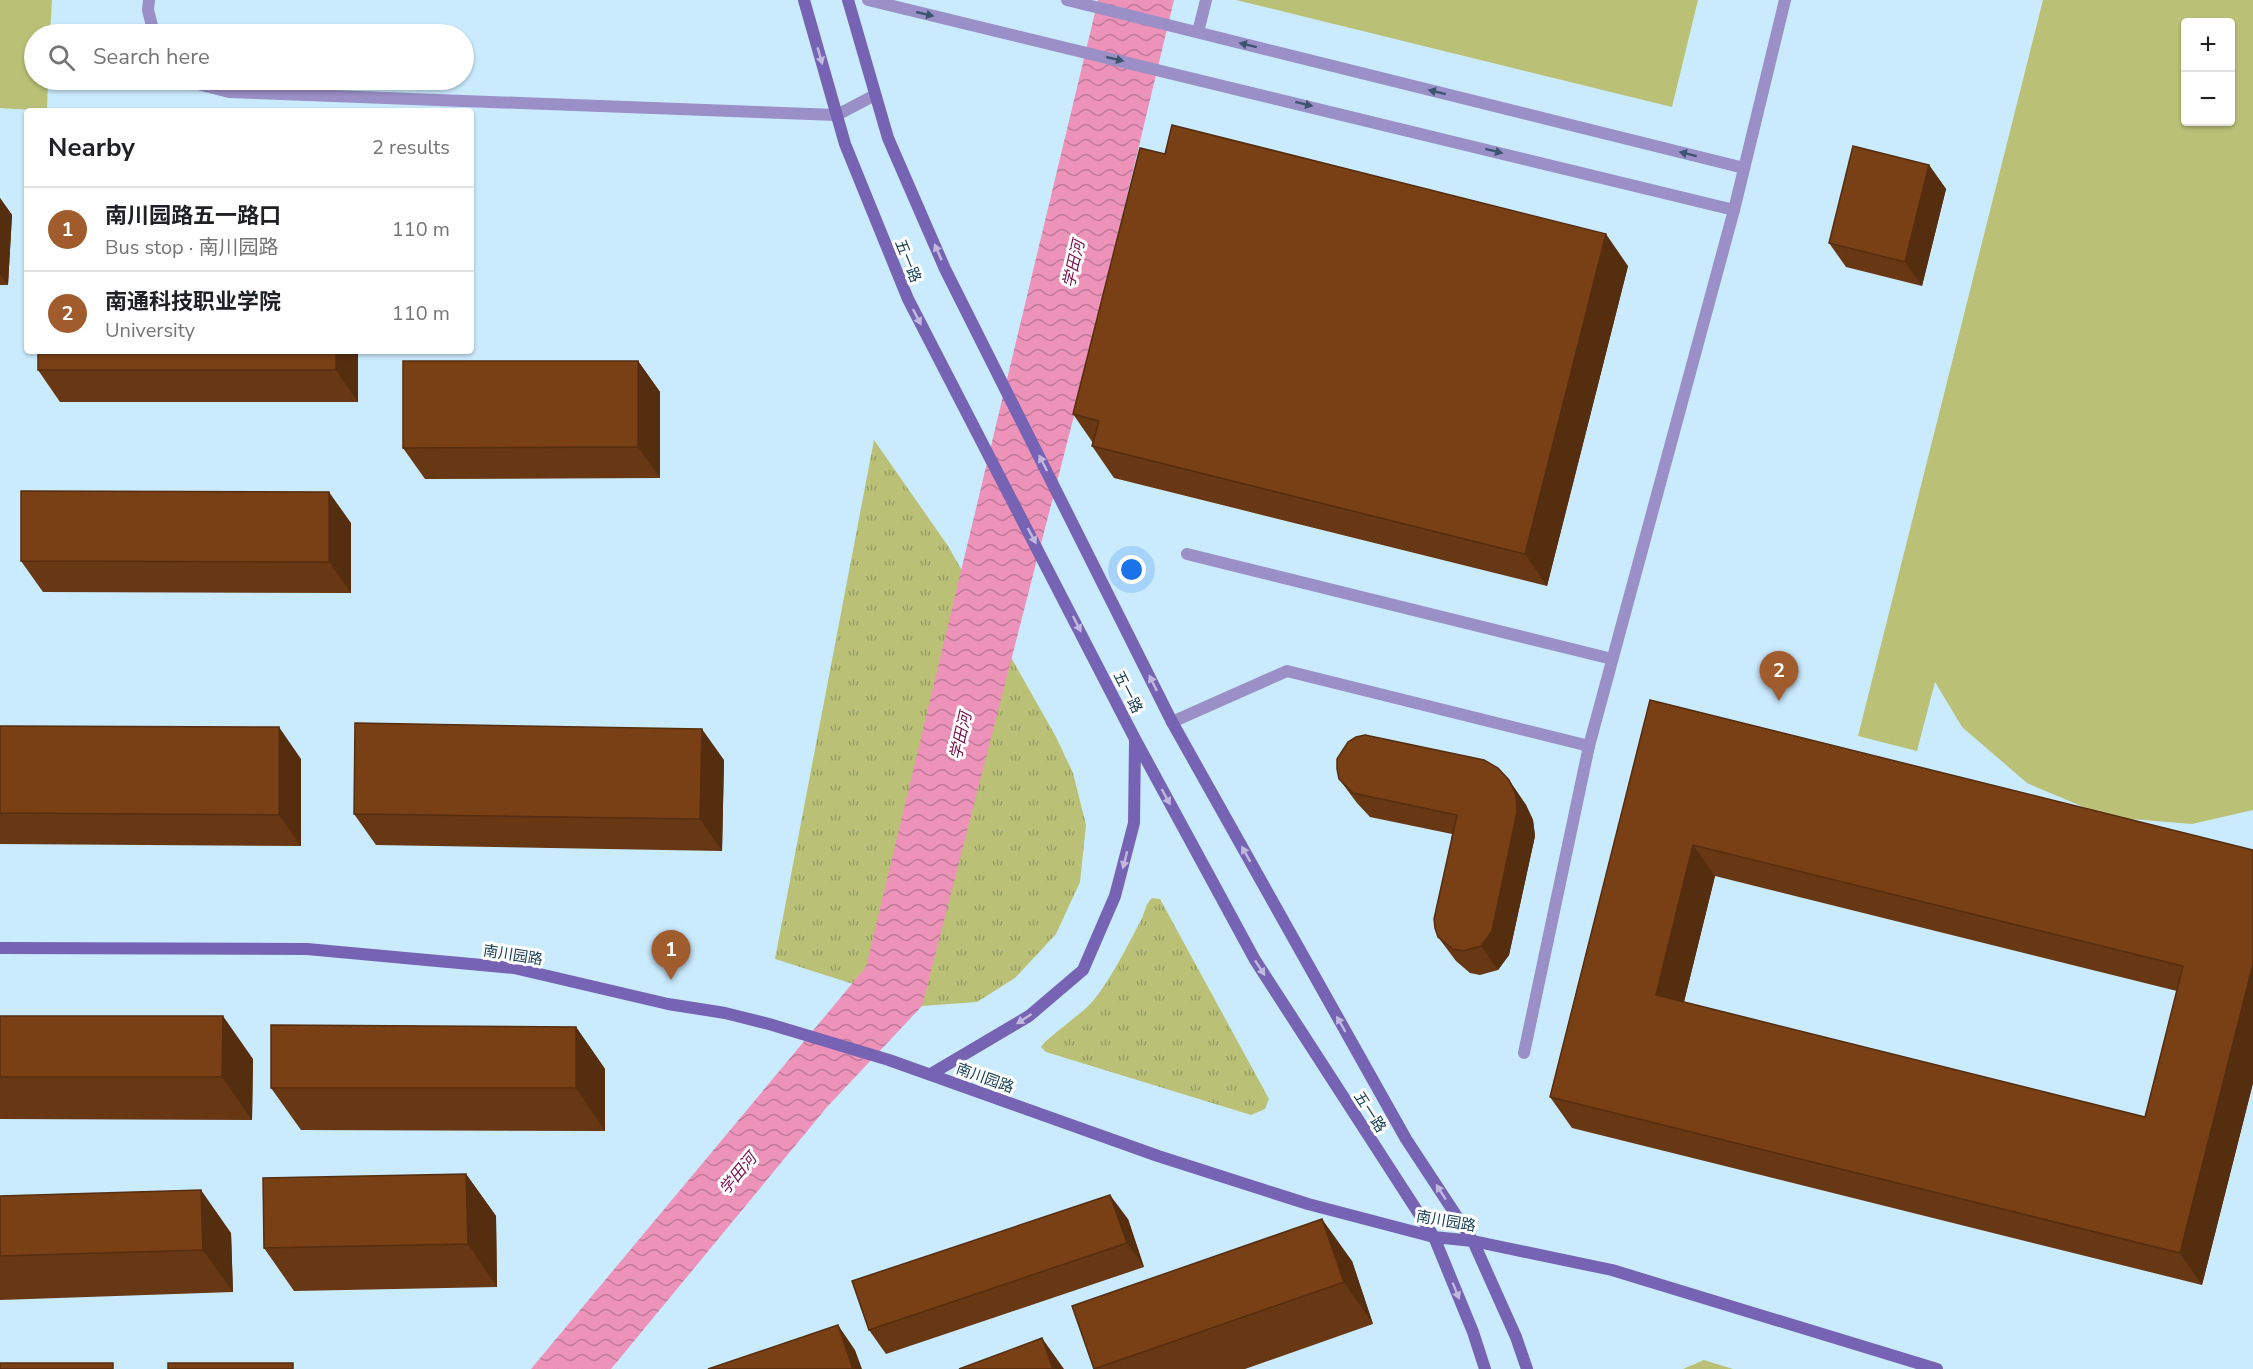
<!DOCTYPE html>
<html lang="en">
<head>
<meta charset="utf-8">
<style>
  body { margin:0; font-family:"Nunito Sans","Noto Sans SC",sans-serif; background:#f2f2f2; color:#202124 }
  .controls { position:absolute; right:18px; top:18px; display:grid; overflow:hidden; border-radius:6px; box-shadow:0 2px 4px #0004 }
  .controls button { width:54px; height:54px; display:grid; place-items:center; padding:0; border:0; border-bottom:2px solid #e0e0e0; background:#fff; color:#202124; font:30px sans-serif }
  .you { position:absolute; left:1132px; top:570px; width:21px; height:21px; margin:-15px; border:4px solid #fff; border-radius:50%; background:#1a73e8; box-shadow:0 0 0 9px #1a73e833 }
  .badge { display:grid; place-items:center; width:39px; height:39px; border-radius:50%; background:#a05c2d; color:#fff; font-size:20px; font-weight:700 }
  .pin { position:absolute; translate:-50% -50px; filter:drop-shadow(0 2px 3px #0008) }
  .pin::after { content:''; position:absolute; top:32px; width:21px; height:18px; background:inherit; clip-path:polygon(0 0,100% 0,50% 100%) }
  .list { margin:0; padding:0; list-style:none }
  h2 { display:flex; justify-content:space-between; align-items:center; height:78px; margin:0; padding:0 24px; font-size:26px }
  h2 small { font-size:20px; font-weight:400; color:#757577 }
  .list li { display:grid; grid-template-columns:39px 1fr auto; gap:18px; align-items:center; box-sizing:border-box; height:84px; padding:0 24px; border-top:2px solid #e0e0e0 }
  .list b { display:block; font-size:22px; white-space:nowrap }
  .list p { margin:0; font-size:20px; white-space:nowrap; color:#757577 }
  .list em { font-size:20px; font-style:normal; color:#757577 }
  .icon { flex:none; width:33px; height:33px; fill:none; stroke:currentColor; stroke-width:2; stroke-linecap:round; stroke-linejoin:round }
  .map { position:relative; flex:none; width:2253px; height:1369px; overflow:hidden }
  .search { position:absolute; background:#fff; box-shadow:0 2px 4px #0004; left:24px; top:24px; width:450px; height:66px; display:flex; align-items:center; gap:15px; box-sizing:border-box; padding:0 21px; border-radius:33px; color:#757577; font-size:22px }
  .panel { position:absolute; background:#fff; box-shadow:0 2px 4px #0004; left:24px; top:108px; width:450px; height:246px; border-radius:6px }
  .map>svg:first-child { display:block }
  .grass { fill:url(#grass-tufts) }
  .pitch { fill:#bac177; fill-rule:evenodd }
  .water { fill:url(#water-waves) }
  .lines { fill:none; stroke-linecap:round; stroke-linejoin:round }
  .lane { stroke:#9a8fc6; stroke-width:12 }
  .street { stroke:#9a8fc6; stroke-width:12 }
  .secondary { stroke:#7663b3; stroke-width:12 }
  .wall { fill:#683713; fill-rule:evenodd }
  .shaded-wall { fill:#552d0f }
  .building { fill:#794016; stroke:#552d0f; stroke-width:1.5; fill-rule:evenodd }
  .oneway { fill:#3b5470 }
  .oneway2 { fill:#c1b9dd }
  .labels { text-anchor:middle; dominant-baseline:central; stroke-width:6; stroke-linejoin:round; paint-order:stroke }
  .street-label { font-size:15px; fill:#1b4154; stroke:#fff }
  .water-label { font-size:16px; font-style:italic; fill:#7a0e4b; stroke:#fff }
</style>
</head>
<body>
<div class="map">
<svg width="2253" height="1369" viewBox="0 0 2253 1369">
  <defs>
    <pattern id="grass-tufts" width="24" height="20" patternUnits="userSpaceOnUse" patternTransform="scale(1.5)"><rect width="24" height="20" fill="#bac177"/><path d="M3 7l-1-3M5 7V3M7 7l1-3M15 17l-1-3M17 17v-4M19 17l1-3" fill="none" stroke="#969e64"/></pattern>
    <pattern id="water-waves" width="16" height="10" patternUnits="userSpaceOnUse" patternTransform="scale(1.5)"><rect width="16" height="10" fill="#ed92b9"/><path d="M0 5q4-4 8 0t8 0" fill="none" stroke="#bf7999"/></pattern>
  </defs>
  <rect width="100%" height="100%" fill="#caebfe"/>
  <path class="grass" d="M874,440L948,546L1056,737L1073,773L1086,825L1080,882L1056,934L1015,978L977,1002L922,1006L775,959Z
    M1152,898L1160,899L1269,1099L1265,1109L1251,1115L1046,1052L1041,1047C1044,1040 1084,1012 1092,1002C1112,978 1126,948 1140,922C1145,914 1145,904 1152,898Z
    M1704,1360L1733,1369H1683Z"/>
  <path class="pitch" d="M0,0H52L50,34H34V80H48L47,111L0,108Z
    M1236,0H1698L1672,107Z
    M2043,0H2253V810L2192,824L2107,817L2027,783L1962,727L1935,682L1917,751L1858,736ZM2186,22H2230V122H2186Z"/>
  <path class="water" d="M1098,0H1174L1075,412L922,1006L827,1107L611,1369H531L866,967Z"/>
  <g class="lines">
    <path class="lane" d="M868,0L1734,210
      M1067,0L1744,168
      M1198,32L1206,0
      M1187,554L1612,659
      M1524,1053L1589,746"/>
    <path class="street" d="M149,0L148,10L154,34
      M182,80L229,92L837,115L875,95
      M1172,722L1287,671L1589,746L1734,210L1785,0"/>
    <path class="secondary" d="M804,0L845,144L908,299L1135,739L1255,960L1434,1237L1473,1332L1485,1369
      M848,0L888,138L945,269L1172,722L1406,1139L1473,1241L1516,1337L1527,1369
      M0,948L307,949L514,968L668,1004L725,1013L769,1024L889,1060L1158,1156L1308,1204L1434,1237L1473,1241L1612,1270L1937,1369
      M931,1074L1029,1016L1083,970L1115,896L1134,823L1135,741"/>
  </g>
  <path class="wall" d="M1929,165L1946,189L1922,286L1846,267L1829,243Z
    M0,198L12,215L8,285H0Z
    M1628,266L1547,586L1114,478L1092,446L1093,443L1073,414Z
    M358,351V402H60L38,370Z
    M638,361L660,392V478L425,479L403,448Z
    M351,523V593L43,592L21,561Z
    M1650,700L2253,850V1083L2202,1285L1572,1128L1550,1097ZM1715,876L2177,991L2145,1117L1684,1002Z
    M0,726L301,759V846L0,844Z
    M724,760L722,851L376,845L354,814Z
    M1339,779L1509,780L1526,805L1533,820L1535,836L1509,955L1498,970L1480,975L1470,973L1456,961L1438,937L1452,834L1370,817L1357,803Z
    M0,1016L253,1059L252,1120L0,1119Z
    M576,1027L605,1069V1131L301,1130L271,1088Z
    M466,1174L496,1216L497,1287L294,1291L264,1248Z
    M0,1196L231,1233L233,1292L0,1300Z
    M1128,1219L1144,1267L886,1354L869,1330Z
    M1352,1261L1373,1324L1245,1369H1094Z"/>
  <path class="shaded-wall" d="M1929,165L1946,189L1922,286L1905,262Z
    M0,198L12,215L8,285L0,274Z
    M1606,234L1628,266L1547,586L1525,554Z
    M336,351H358V402L336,370Z
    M638,361L660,392V478L638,447Z
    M329,492L351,523V593L329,562Z
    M279,727L301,759V846L279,815Z
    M702,729L724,760L722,851L700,819Z
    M1509,780L1526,805L1533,820L1535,836L1509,955L1498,970L1481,946Z
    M1693,845L1715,876L1678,1026L1656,995Z
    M2253,964V1083L2202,1285L2180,1253Z
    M223,1016L253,1059L252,1120L222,1077Z
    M576,1027L605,1069V1131L576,1088Z
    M466,1174L496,1216L497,1287L468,1244Z
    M201,1190L231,1233L233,1292L203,1250Z
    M1110,1195L1128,1219L1144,1267L1127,1243Z
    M1322,1219L1352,1261L1373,1324L1344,1282Z
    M838,1325L855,1350L862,1369H853Z
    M1042,1338L1064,1369H1053Z"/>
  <path class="building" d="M1172,125L1606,234L1525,554L1092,446L1099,421L1073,414L1140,148L1165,154Z
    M1853,146L1929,165L1905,262L1829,243Z
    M38,351H336V370H38Z
    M403,361H638V447L403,448Z
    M21,491L329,492V562L21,561Z
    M1650,700L2253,850V964L2180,1253L1550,1097ZM1693,845L2183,966L2145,1117L1656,995Z
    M355,723L702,729L700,819L354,814Z
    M0,726L279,727V815L0,813Z
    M1365,735L1484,760L1498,768L1509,780L1516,795L1517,812L1492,931L1481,946L1463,951L1453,949L1438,937L1435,928L1434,919L1457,815L1353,793L1339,779L1337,769V759L1348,742L1356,737Z
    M0,1016H223L222,1077H0Z
    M271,1025L576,1027V1088H271Z
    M466,1174L468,1244L264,1248L263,1178Z
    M201,1190L203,1250L0,1256V1196Z
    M1110,1195L1127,1243L869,1330L852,1281Z
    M1322,1219L1344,1282L1094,1369L1072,1306Z
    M838,1325L853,1369H708Z
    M1042,1338L1053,1369H959Z
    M0,1363H113V1369H0Z
    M168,1363H293V1369H168Z"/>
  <defs><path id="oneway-solid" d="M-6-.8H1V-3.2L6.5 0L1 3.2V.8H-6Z" transform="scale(1.5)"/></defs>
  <g class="oneway">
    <use href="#oneway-solid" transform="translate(925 14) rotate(13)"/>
    <use href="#oneway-solid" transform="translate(1248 45) rotate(-166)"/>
    <use href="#oneway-solid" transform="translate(1115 59) rotate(13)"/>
    <use href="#oneway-solid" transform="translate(1437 92) rotate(-166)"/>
    <use href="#oneway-solid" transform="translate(1304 104) rotate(14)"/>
    <use href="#oneway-solid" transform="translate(1494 151) rotate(14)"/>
    <use href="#oneway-solid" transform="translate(1688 154) rotate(-166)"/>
  </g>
  <g class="oneway2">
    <use href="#oneway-solid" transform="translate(820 56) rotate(74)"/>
    <use href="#oneway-solid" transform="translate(938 252) rotate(-114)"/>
    <use href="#oneway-solid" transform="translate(917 317) rotate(63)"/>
    <use href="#oneway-solid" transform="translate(1043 463) rotate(-117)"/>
    <use href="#oneway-solid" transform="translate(1032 536) rotate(62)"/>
    <use href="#oneway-solid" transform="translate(1077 624) rotate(63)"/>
    <use href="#oneway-solid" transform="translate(1153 683) rotate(-116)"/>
    <use href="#oneway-solid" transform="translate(1166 797) rotate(62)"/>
    <use href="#oneway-solid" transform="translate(1246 854) rotate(-119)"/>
    <use href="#oneway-solid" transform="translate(1125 860) rotate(104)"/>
    <use href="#oneway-solid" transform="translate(1260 968) rotate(57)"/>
    <use href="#oneway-solid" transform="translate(1024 1019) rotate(147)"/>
    <use href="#oneway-solid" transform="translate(1341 1024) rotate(-120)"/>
    <use href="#oneway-solid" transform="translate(1441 1192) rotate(-123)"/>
    <use href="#oneway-solid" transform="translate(1456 1291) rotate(68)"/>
  </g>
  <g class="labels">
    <g class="street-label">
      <text transform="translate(908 261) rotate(68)">五一路</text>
      <text transform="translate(1128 692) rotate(63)">五一路</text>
      <text transform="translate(513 955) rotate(9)">南川园路</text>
      <text transform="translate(985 1078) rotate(20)">南川园路</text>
      <text transform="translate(1370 1112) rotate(57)">五一路</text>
      <text transform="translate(1446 1221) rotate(10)">南川园路</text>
    </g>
    <g class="water-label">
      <text transform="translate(1074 264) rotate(-77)">学田河</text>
      <text transform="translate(961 736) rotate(-77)">学田河</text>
      <text transform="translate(738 1174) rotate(-50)">学田河</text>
    </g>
  </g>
</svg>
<div class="controls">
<button>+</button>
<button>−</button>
</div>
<div class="you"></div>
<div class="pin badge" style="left:671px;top:980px">1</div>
<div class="pin badge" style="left:1779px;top:701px">2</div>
<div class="search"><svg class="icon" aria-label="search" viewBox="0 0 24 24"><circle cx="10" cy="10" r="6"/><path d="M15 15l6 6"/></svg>Search here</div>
<section class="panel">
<h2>Nearby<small>2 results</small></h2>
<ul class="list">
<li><span class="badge">1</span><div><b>南川园路五一路口</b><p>Bus stop · 南川园路</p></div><em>110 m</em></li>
<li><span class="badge">2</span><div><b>南通科技职业学院</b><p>University</p></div><em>110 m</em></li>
</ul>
</section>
</div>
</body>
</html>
